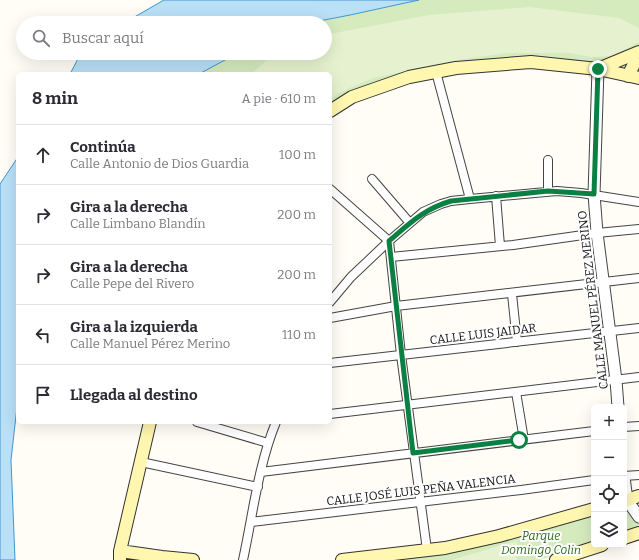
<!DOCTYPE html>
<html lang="es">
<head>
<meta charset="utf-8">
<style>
  body { margin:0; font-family:Bitter,serif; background:#f7f7f7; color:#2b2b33 }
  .controls { position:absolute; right:12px; bottom:12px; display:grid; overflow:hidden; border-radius:6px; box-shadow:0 4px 16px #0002 }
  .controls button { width:36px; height:36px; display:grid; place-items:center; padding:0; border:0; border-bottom:1px solid #e1e1e2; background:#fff; color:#2b2b33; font:20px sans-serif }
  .stop { position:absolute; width:12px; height:12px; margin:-9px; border:3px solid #0b8043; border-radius:50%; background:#fff }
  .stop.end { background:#0b8043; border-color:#fff; box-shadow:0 1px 4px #0008 }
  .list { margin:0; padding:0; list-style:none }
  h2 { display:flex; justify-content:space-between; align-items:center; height:52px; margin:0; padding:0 16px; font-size:17px }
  h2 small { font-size:13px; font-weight:400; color:#7c7c81 }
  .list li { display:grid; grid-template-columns:26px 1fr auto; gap:12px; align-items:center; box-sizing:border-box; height:60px; padding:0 16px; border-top:1px solid #e1e1e2 }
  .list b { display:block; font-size:15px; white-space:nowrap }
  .list p { margin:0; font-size:13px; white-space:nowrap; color:#7c7c81 }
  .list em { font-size:13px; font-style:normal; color:#7c7c81 }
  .icon { flex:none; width:22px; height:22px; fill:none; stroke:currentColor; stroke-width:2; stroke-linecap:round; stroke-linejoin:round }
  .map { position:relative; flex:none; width:639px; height:560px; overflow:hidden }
  .search { position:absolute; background:#fff; box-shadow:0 4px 16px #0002; left:16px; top:16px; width:316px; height:44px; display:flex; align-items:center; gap:10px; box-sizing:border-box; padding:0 14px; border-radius:22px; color:#7c7c81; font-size:15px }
  .panel { position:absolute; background:#fff; box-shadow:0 4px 16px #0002; left:16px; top:72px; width:316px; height:352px; border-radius:6px }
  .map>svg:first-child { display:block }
  .green { fill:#d5ebbd }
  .pitch { fill:#e6f2cf }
  .water { fill:#b9e0f7; stroke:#3f96cf }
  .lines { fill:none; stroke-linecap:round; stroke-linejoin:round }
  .minor-casing { stroke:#444; stroke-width:10 }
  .tertiary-casing { stroke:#444; stroke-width:13 }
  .secondary-casing { stroke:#333; stroke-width:14 }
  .minor { stroke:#fff; stroke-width:8 }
  .tertiary { stroke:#fff; stroke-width:11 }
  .secondary { stroke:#fff6b0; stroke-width:12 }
  .route { stroke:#0b8043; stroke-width:5 }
  .labels { text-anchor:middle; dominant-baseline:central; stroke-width:4; stroke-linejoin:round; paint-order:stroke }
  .street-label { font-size:12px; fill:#111; stroke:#fff }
  .park-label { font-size:12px; font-style:italic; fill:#2f6b1f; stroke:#fff }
</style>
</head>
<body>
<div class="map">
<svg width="639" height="560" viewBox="0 0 639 560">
  <rect width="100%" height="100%" fill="#fffdf5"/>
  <path class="green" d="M419,0H639V78L531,62L436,72L330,111V74H199L238,53H325V23H309L350,15Z
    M624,505L639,523V527L624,532Z
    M594,512V542L540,560H366Z"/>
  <path class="pitch" d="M529,7L619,18L639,28V42L612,56L591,57L570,53H507L457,60L373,78L338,93L330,100V74H251L275,53H325V35L429,15Z
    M516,541L519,549L514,551L517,560H452Z"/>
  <path class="water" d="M164,0H419L350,15L309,23H124Z
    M81,53H238L199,74H70Z
    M18,157V398L11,460L15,560H0V184Z"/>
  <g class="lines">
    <defs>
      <path id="minor" d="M436,72L470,199
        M372,179L410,223
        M330,189L389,241L401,355L427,550
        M548,191V160
        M496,196L500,246
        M391,257L513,245L597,233L639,229
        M512,294L517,342
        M330,302L351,277L389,241L423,212L441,204L451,201L470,199L557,191L581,193L639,202
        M330,318L396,306L639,278
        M330,363L639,328
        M516,392L524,440
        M330,414L639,377
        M197,422L268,443
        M624,427L639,426
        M141,462L258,487
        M261,472L594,431
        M624,476L639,475
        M251,522L521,490L594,480
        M243,560C253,514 258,466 276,422"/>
      <path id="tertiary" d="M598,69L594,194L597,233L616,380L618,407
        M624,477L627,500L639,517"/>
      <path id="secondary" d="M598,69L639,52
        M628,76L639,54
        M330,111L352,97L409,77L456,68L531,62L598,69L639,78
        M624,501L639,496
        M624,538L639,533
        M120,551L162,557L193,560
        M120,560V551L150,422
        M342,560L445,548L499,536L594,509
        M556,560L602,545"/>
    </defs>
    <use href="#minor" class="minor-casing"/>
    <use href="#tertiary" class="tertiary-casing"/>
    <use href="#secondary" class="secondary-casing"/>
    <use href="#minor" class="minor"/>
    <use href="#tertiary" class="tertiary"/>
    <use href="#secondary" class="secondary"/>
  </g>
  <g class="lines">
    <path class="route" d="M519,440L413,453L389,241C410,223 424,209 451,201L548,191L594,194L598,69"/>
  </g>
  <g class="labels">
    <g class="street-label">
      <text transform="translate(593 300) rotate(-97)">CALLE MANUEL PÉREZ MERINO</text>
      <text transform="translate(483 334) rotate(-7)">CALLE LUIS JAIDAR</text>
      <text transform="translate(421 490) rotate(-7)">CALLE JOSÉ LUIS PEÑA VALENCIA</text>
    </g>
    <g class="park-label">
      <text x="541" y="536">Parque<tspan x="541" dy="14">Domingo Colin</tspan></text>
    </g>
  </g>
</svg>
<div class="controls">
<button>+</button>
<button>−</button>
<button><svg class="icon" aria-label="locate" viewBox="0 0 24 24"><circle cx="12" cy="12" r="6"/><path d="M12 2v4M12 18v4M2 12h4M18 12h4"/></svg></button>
<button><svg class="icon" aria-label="layers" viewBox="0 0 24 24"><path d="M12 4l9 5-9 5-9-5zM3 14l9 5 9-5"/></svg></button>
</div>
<div class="stop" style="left:519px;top:440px"></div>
<div class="stop end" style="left:598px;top:69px"></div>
<div class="search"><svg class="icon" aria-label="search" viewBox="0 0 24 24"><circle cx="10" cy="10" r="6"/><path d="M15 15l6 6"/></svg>Buscar aquí</div>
<section class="panel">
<h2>8 min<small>A pie · 610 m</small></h2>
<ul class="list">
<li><svg class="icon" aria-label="ahead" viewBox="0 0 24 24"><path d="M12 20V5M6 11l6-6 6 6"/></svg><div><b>Continúa</b><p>Calle Antonio de Dios Guardia</p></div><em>100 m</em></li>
<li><svg class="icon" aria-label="right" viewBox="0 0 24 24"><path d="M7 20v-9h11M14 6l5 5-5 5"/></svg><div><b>Gira a la derecha</b><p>Calle Limbano Blandín</p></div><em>200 m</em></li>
<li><svg class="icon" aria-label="right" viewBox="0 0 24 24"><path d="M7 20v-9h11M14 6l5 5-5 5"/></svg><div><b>Gira a la derecha</b><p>Calle Pepe del Rivero</p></div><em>200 m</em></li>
<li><svg class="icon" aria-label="left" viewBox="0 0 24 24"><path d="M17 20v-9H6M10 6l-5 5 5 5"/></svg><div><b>Gira a la izquierda</b><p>Calle Manuel Pérez Merino</p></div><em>110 m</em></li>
<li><svg class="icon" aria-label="arrive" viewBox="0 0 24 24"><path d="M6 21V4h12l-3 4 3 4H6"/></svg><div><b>Llegada al destino</b></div></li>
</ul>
</section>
</div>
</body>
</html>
